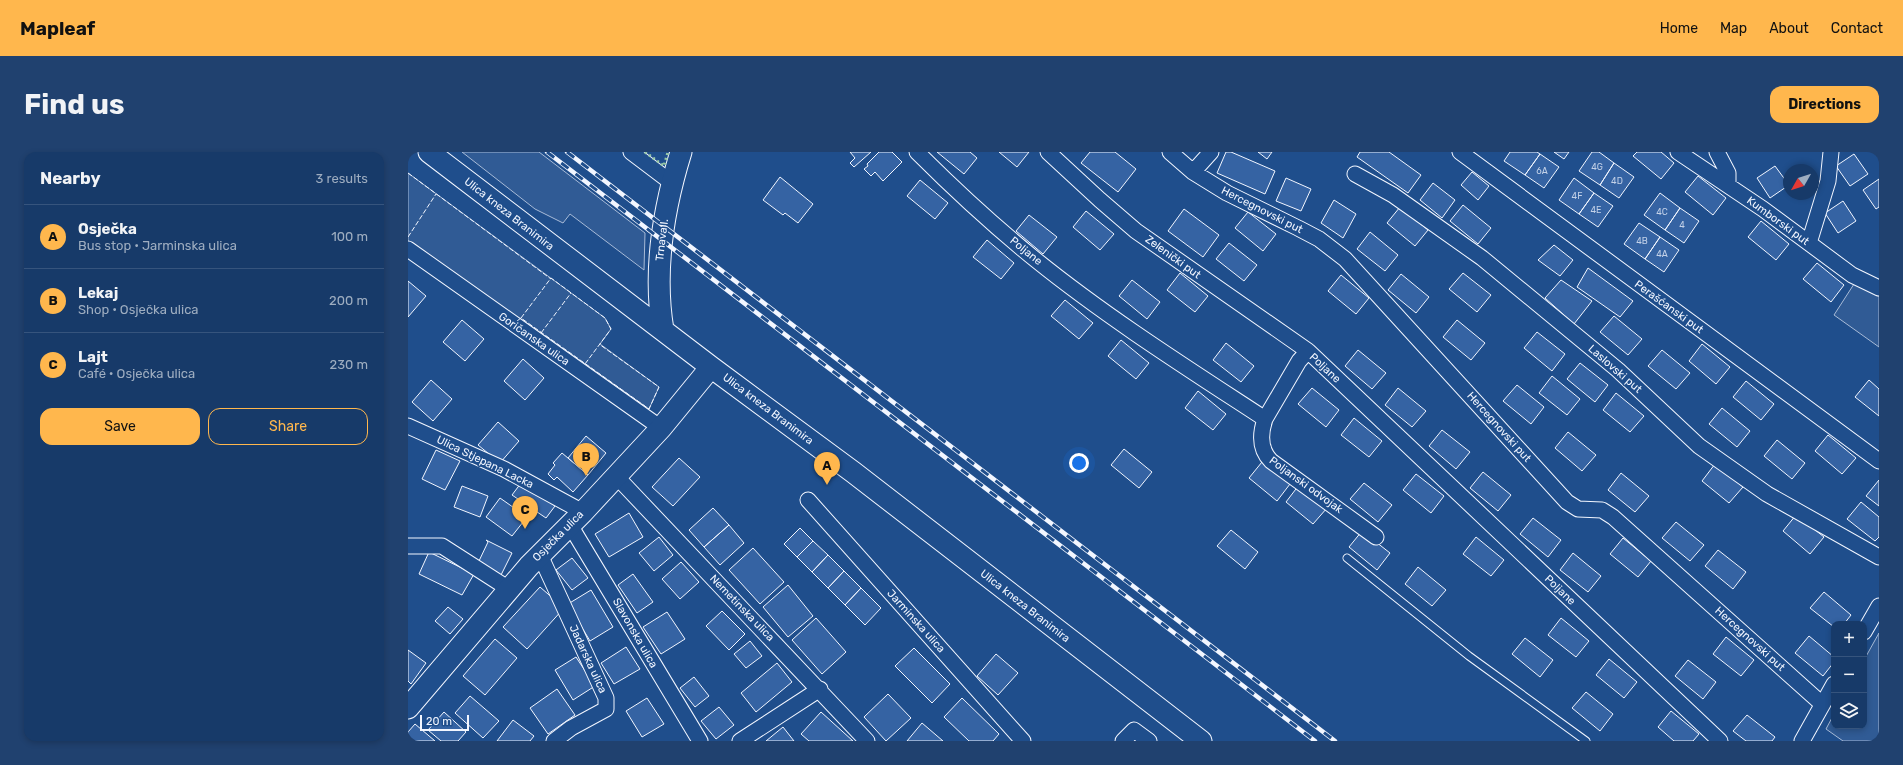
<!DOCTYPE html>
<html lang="en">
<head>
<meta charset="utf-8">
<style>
  body { margin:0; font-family:Rubik,sans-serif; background:#20416f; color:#f1f3f6 }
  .controls { position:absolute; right:12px; bottom:12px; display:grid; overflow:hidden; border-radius:8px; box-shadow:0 2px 6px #0003 }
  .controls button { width:36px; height:36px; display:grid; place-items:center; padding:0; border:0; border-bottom:1px solid #36547d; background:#173a69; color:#f1f3f6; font:20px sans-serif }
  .compass { position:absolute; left:1375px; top:12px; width:36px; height:36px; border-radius:50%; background:#173a69; box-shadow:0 2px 6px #0003; rotate:231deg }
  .scale { position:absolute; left:12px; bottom:10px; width:49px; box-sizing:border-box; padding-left:4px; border:2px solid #f2f6ff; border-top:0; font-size:11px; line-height:14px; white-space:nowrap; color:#f2f6ff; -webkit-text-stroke:3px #1f4e8c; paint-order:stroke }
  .you { position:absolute; left:671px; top:311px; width:14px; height:14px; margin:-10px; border:3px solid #fff; border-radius:50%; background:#1a73e8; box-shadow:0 0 0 6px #1a73e833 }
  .badge { display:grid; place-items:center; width:26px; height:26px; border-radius:50%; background:#ffb74d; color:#111; font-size:13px; font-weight:700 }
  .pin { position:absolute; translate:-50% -33px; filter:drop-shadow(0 1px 2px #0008) }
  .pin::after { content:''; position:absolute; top:21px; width:14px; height:12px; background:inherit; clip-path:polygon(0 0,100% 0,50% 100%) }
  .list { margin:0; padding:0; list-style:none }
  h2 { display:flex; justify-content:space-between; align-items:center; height:52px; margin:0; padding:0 16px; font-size:17px }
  h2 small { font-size:13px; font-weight:400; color:#9eadc0 }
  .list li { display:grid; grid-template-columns:26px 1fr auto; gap:12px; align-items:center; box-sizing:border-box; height:64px; padding:0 16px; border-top:1px solid #36547d }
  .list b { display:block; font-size:15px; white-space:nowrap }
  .list p { margin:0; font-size:13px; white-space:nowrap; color:#9eadc0 }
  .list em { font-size:13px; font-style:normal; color:#9eadc0 }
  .actions { display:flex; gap:8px; padding:12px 16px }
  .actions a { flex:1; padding:9px 0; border:1px solid #ffb74d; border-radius:12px; text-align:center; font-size:14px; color:#ffb74d }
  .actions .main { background:#ffb74d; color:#111 }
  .icon { flex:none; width:22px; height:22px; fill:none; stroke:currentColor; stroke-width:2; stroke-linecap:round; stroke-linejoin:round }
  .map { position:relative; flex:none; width:1471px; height:589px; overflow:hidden; border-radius:12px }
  header { display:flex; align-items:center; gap:24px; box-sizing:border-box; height:56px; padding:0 20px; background:#ffb74d; color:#111 }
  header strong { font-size:19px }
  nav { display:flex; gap:22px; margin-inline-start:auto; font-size:14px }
  .intro { display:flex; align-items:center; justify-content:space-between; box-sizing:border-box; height:96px; padding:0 24px }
  h1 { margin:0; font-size:28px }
  .button { padding:10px 18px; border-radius:12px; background:#ffb74d; color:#111; font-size:14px; font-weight:700 }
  main { display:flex; gap:24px; padding:0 24px }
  aside { flex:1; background:#173a69; border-radius:12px; box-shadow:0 2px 6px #0003 }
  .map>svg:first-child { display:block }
  .built { fill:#305b95; stroke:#a8bbd7 }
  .building { fill:#3563a3; stroke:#f2f6ff }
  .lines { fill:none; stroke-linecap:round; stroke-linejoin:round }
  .lane-casing { stroke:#f2f6ff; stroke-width:9 }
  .street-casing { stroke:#f2f6ff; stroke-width:17 }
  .secondary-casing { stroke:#f2f6ff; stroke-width:23 }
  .lane { stroke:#1f4e8c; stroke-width:7 }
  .street { stroke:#1f4e8c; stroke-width:15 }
  .secondary { stroke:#1f4e8c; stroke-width:21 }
  .rail-casing { stroke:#f2f6ff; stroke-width:4.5 }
  .rail { stroke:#1f4e8c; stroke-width:3; stroke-dasharray:9; stroke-linecap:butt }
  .hedge { stroke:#97c8a6; stroke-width:3; stroke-dasharray:2 3; stroke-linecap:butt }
  .fence { stroke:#f2f6ff; stroke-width:1; stroke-dasharray:5 2; stroke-linecap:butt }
  .labels { text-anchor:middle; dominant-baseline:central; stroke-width:3; stroke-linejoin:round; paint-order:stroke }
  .number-label { font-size:9px; fill:#c3d1e8 }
  .street-label { font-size:11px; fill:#f2f6ff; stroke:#1f4e8c }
</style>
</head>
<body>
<header>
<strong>Mapleaf</strong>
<nav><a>Home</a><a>Map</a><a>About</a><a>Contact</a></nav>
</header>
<div class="intro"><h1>Find us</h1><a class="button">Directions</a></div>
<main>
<aside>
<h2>Nearby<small>3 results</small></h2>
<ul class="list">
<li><span class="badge">A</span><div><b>Osječka</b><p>Bus stop · Jarminska ulica</p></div><em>100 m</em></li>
<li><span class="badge">B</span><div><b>Lekaj</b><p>Shop · Osječka ulica</p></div><em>200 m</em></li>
<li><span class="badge">C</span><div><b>Lajt</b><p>Café · Osječka ulica</p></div><em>230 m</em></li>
</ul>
<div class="actions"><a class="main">Save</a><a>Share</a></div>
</aside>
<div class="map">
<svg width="1471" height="589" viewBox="0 0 1471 589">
  <rect width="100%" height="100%" fill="#1f4e8c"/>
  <path class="built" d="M54,0H131L237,81L236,118L162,62L155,71L127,57Z
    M0,21L197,166L203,177L192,192L251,235L241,257L113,167L110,169L0,92Z
    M1446,132L1471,143V195L1426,163Z
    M1471,481V589H1435L1418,577L1426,562V574H1456V508Z"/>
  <path class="building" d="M442,0H463L446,15L442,11L447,6Z
    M471,0H484L494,10L475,29L467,20L463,24L456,17L460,14L459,12Z
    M529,0H562L569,6L556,22Z
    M591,0H621L609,15Z
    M682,0H707L728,17L710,40L673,11Z
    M818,0H823L867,19L857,42L809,21Z
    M850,0H864L859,7Z
    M952,0H981L1013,23L1000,41L949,5Z
    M1102,0H1129L1132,2L1117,23L1096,9Z
    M1146,0H1161L1156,7Z
    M1184,0H1191L1206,11L1192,33L1171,19Z
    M1229,0H1253L1266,11L1253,27L1225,4Z
    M1132,2L1151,15L1136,36L1117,23Z
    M1446,2L1460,22L1442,34L1428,14Z
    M1206,11L1226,25L1211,46L1192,33Z
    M1367,14L1381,33L1362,46L1349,26Z
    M1064,20L1081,34L1070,48L1053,33Z
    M1290,24L1318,46L1305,63L1277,40Z
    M372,25L405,52L390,71L377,61L375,63L355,48Z
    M878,26L903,37L893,59L868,49Z
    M1166,26L1186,41L1171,62L1151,48Z
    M1471,27V55L1468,57L1455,38Z
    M512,28L540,51L527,67L499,44Z
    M1025,31L1047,48L1034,66L1012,48Z
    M1186,41L1205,54L1190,75L1171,62Z
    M1252,41L1272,56L1257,78L1236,63Z
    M926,48L948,62L935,86L913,71Z
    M1435,49L1448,69L1430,81L1417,61Z
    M1055,53L1083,76L1070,92L1042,69Z
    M992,55L1020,78L1007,94L979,71Z
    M1272,56L1291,69L1276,91L1257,78Z
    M776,57L811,83L795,105L760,79Z
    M678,59L706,82L692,98L665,75Z
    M840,60L868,82L855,99L827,76Z
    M621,63L649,85L635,102L608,79Z
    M1353,69L1381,92L1368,108L1340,85Z
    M1231,71L1252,85L1237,107L1216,92Z
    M962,80L990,103L977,119L949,97Z
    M1252,85L1271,98L1256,120L1237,107Z
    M579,88L606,111L593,127L565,105Z
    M821,91L849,113L836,129L808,107Z
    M1146,93L1165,108L1152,124L1130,108Z
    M1409,111L1436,133L1423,150L1395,127Z
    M1180,116L1225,149L1212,165L1169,135Z
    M772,121L800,144L787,160L759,138Z
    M1055,121L1083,143L1069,160L1041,137Z
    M993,122L1021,145L1008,161L980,138Z
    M933,123L961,146L948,162L920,139Z
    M724,128L752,150L739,167L711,144Z
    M1153,128L1184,149L1166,172L1137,146Z
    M0,129L18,144L0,165Z
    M657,148L685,171L671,187L643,164Z
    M1206,164L1234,187L1220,203L1192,180Z
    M54,168L76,187L57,209L35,190Z
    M1049,168L1077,191L1063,208L1035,185Z
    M1129,180L1157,202L1144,219L1116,196Z
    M713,188L741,211L728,227L700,204Z
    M818,191L846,214L833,230L805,208Z
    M1294,192L1322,215L1308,232L1281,209Z
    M950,198L978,221L964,237L937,214Z
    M1254,198L1282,221L1268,237L1240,214Z
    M115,207L136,226L117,248L96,229Z
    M1172,211L1200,233L1187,250L1159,227Z
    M1144,224L1172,247L1159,263L1131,241Z
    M23,228L44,247L25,269L4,250Z
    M1461,228L1471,237V264L1447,245Z
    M1338,229L1366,252L1353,268L1325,245Z
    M1109,233L1136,255L1123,272L1095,249Z
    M904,236L931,258L918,275L890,252Z
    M990,236L1018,259L1004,275L977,253Z
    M790,239L818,262L805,278L777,256Z
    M1208,241L1236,264L1222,280L1195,258Z
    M1314,256L1342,279L1329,295L1301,272Z
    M946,266L974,289L961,305L933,283Z
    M90,270L111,289L92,311L70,293Z
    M1034,278L1062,300L1048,317L1021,294Z
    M1160,280L1188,303L1174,319L1147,296Z
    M1420,283L1448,306L1434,322L1407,299Z
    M178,284L198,301L180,323L160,306Z
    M1369,288L1397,311L1384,327L1356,304Z
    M716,297L744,320L731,336L703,313Z
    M28,298L52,309L37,338L14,327Z
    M154,301L180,323L165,340L149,325L146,328L140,322L147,313L145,311Z
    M271,306L292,325L265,354L244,335Z
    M854,310L882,332L869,349L841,326Z
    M1307,312L1335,335L1321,351L1294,329Z
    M1075,320L1103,343L1090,359L1062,336Z
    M1213,321L1241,344L1227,360L1200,338Z
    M1008,322L1036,344L1023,361L995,338Z
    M1471,328V354L1458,344Z
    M113,331L147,354L138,366L104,343Z
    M956,331L984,353L970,370L942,347Z
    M891,333L919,356L905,372L878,350Z
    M54,334L80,344L72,365L46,355Z
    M92,346L119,365L104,384L78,365Z
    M1453,350L1471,365V385L1467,389L1439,367Z
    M305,356L321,373L296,395L281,378Z
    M221,361L235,385L201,405L187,382Z
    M1388,363L1416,385L1402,402L1375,379Z
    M1125,366L1153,388L1140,405L1112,382Z
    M1268,370L1296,393L1282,409L1254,386Z
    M321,373L336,391L312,413L296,395Z
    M392,376L405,389L389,405L376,392Z
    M823,378L850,400L837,417L809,394Z
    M954,379L982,401L969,418L941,395Z
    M251,385L265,403L246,419L231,401Z
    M1068,385L1096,408L1083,424L1055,402Z
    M1215,386L1243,409L1230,425L1202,402Z
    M78,388L104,401L93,423L70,411L80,390Z
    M405,389L420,403L404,420L389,405Z
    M345,396L376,430L352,452L321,418Z
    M1310,398L1338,420L1325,437L1297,414Z
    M21,400L66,422L54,443L11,422Z
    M1165,401L1193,424L1180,440L1152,418Z
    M420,403L436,419L420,436L404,420Z
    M164,406L180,426L164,438L148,418Z
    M273,410L291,430L272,447L254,427Z
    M1010,415L1038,438L1024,454L997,432Z
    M436,419L453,436L437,453L420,436Z
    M225,422L245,450L229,461L210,433Z
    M380,433L405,464L380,485L355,455Z
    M132,435L156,456L119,497L95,475Z
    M453,436L473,456L457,473L437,453Z
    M183,438L205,475L182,489L160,452Z
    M1416,440L1443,463L1436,472H1426V475L1402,456Z
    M40,455L55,467L42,482L27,469Z
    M314,459L337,482L321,498L298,474Z
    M259,460L277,487L253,502L235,475Z
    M408,466L438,500L414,522L384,488Z
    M1153,466L1181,489L1168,505L1140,483Z
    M1401,484L1426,505V510L1415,524L1387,501Z
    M1318,485L1346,508L1333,524L1305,502Z
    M1117,486L1145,508L1132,525L1104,502Z
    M87,487L109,506L77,543L55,524Z
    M342,489L354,504L338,516L326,502Z
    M218,495L232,517L206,532L193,511Z
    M506,496L542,532L524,551L487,514Z
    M0,498L18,511L3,532L0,529Z
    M588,502L610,521L590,543L569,524Z
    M168,505L187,534L165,548L147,518Z
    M1201,507L1229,530L1216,546L1188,523Z
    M1280,508L1308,530L1295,547L1267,524Z
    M369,511L384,530L348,560L333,541Z
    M286,525L301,544L287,555L272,536Z
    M149,537L167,563L140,582L122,556Z
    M1178,540L1205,562L1192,579L1164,556Z
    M480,542L503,566L478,589L456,565Z
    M62,544L91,569L75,586L47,561Z
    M239,546L256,572L234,585L218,559Z
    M554,546L591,582L585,589H561L536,565Z
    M311,555L326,573L308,587L293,569Z
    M1263,559L1291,582L1285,589H1266L1250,575Z
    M36,560L58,580L50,589H33L20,578Z
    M413,560L445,589H401L393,582Z
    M1339,563L1367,585L1364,589H1338L1325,579Z
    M105,568L126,584L122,589H89Z
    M514,571L535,589H499Z
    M7,572L27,589H0V580Z
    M375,575L386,589H358Z"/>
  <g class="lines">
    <defs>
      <path id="lane" d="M939,406L1061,504L1178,589"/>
      <path id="street" d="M223,0L264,31
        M509,0C547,38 586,74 628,108C700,166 779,216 857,267L891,209L900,199L1312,589
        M640,0L692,48L728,79L900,199
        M762,0L785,20L819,41L890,76L911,87L937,107L1159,350L1170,357L1194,358L1205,365L1414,552
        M1052,0L1471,309
        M1270,0L1355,57L1444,123L1471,136
        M1309,0L1320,21V33
        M785,20L803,0
        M947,22L985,43L1074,106L1210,218L1291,294L1359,342L1471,405
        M1401,91L1420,29L1423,0
        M0,97L253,276
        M857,267C852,282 851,297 863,309L968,385
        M0,274L96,317L175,360
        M208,324L459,589
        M400,348L615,589
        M162,373L292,589
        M0,394H34L101,437
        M132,403L198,546V557L163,576L146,589
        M1456,480L1471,454
        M332,589L412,537
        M715,589L726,578L741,589
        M1394,589L1426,532"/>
      <path id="secondary" d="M21,0L303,215L445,320L793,589
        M255,178C245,118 255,58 273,0
        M0,556L121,414L175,360L253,276L303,215"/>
    </defs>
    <use href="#lane" class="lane-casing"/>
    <use href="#street" class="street-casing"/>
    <use href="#secondary" class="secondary-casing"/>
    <use href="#lane" class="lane"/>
    <use href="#street" class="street"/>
    <use href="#secondary" class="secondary"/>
    <defs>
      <path id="rail" d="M139,0L907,589
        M159,0L927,589"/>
    </defs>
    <use href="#rail" class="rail-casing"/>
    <use href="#rail" class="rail"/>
    <path class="hedge" d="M237,0L256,14L260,0"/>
    <path class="fence" d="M0,21L143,127
      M0,85L28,42
      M113,166L143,126L197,166L203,177L177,212
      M109,169L113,166L241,257L251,235L191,192
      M133,181L163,141"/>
  </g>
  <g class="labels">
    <g class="number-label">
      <text x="1189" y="15">4G</text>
      <text x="1134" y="19">6A</text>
      <text x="1209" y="29">4D</text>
      <text x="1169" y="44">4F</text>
      <text x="1188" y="58">4E</text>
      <text x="1254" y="60">4C</text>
      <text x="1274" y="73">4</text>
      <text x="1234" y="89">4B</text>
      <text x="1254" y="102">4A</text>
    </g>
    <g class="street-label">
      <text transform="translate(854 58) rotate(27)">Hercegnovski put</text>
      <text transform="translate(101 62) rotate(38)">Ulica kneza Branimira</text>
      <text transform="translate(1370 69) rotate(36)">Kumborski put</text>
      <text transform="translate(254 88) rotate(-83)">Trnava I.</text>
      <text transform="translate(618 99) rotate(39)">Poljane</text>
      <text transform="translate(765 105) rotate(36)">Zelenički put</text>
      <text transform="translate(1261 155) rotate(36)">Perašćanski put</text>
      <text transform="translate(126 187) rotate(35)">Goričanska ulica</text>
      <text transform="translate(917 216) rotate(43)">Poljane</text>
      <text transform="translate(1207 217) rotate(41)">Laslovski put</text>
      <text transform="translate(360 257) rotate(37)">Ulica kneza Branimira</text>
      <text transform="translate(1091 275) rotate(48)">Hercegnovski put</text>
      <text transform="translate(77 310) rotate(26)">Ulica Stjepana Lacka</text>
      <text transform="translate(898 333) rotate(36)">Poljanski odvojak</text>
      <text transform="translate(150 384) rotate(-45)">Osječka ulica</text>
      <text transform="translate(1152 438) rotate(44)">Poljane</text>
      <text transform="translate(617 454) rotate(38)">Ulica kneza Branimira</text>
      <text transform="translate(334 456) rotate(46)">Nemetinska ulica</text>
      <text transform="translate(508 469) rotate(48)">Jarminska ulica</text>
      <text transform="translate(227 481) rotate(60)">Slavonska ulica</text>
      <text transform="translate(1342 487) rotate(42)">Hercegnovski put</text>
      <text transform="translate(180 507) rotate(65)">Jadarska ulica</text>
    </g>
  </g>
</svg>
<div class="controls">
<button>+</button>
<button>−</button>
<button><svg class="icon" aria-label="layers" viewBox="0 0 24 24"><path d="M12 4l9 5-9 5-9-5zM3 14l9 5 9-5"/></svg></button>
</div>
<svg class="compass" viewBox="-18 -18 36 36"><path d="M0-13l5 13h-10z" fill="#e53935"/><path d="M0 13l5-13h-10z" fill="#9eadc0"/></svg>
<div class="scale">20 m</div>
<div class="you"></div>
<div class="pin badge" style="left:419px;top:333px">A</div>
<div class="pin badge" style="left:178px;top:324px">B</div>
<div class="pin badge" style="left:117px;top:377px">C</div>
</div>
</main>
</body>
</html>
